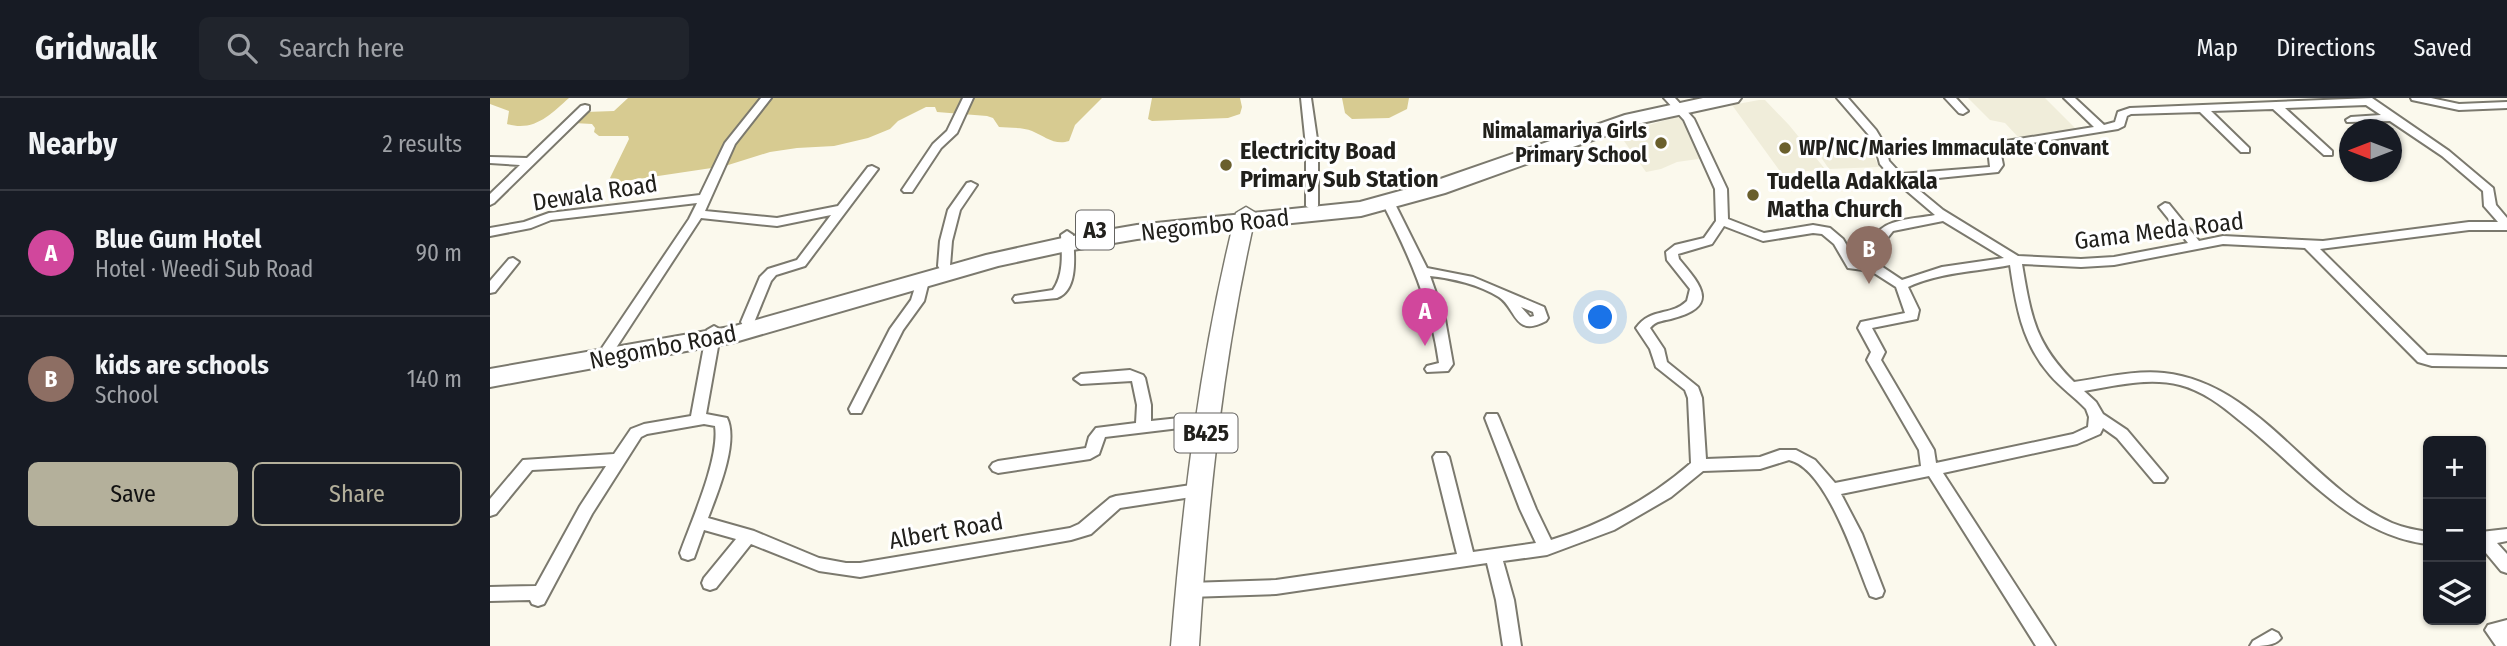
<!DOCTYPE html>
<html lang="en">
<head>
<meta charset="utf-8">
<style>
  body { margin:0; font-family:"Fira Sans Condensed",sans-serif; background:#20242c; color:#f1f3f6 }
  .controls { position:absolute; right:21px; bottom:21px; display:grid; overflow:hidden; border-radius:10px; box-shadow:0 2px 5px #0004 }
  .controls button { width:63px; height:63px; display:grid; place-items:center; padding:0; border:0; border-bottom:2px solid #363941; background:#171b24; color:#f1f3f6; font:35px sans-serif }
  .compass { position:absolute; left:1849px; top:21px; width:63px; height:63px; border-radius:50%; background:#171b24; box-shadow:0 2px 5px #0004; rotate:270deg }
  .you { position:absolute; left:1111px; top:220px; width:24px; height:24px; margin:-18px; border:5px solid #fff; border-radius:50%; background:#1a73e8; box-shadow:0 0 0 10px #1a73e833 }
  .badge { display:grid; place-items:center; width:46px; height:46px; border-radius:50%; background:#b4b09b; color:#fff; font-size:23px; font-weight:700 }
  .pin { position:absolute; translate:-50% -58px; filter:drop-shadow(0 2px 4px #0008) }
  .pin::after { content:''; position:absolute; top:37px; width:24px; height:21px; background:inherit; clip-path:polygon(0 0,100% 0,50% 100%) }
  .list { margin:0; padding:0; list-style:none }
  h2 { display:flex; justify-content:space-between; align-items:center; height:91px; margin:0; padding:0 28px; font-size:30px }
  h2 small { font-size:23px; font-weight:400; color:#9ea1a6 }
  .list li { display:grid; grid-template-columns:46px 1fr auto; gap:21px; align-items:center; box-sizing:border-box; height:126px; padding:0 28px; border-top:2px solid #363941 }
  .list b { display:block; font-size:26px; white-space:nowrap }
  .list p { margin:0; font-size:23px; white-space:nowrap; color:#9ea1a6 }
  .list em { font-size:23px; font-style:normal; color:#9ea1a6 }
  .actions { display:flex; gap:14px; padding:21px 28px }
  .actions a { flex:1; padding:16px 0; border:2px solid #b4b09b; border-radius:10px; text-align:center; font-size:24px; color:#b4b09b }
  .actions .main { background:#b4b09b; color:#111 }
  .icon { flex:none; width:38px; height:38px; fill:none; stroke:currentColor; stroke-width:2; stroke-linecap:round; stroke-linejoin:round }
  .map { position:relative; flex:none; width:2017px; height:548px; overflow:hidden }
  header { display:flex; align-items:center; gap:42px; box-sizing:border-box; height:98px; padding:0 35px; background:#171b24; border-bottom:2px solid #363941 }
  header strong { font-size:33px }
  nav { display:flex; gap:38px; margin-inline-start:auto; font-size:24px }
  .search { width:490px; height:63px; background:#20242c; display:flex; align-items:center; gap:18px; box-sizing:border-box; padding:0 24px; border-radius:10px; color:#9ea1a6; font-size:26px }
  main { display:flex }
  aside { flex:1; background:#171b24 }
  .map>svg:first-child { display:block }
  .built { fill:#f0edda }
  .green { fill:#d7cb91 }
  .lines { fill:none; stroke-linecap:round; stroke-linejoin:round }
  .street-casing { stroke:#7b796e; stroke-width:4 }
  .primary-casing { stroke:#7b796e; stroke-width:3 }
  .highway-casing { stroke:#7b796e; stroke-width:4 }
  .street { fill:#fff; fill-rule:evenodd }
  .primary { fill:#fff; fill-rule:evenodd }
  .highway { fill:#fff; fill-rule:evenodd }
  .poi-dot { fill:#6a5f2c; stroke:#fff; stroke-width:2.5 }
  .labels { text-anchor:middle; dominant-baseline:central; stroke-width:6; stroke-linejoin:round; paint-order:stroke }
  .far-poi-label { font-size:21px; font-weight:bold; fill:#21201c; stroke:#fff; text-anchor:end }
  .shield { fill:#fff; stroke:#646360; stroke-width:2 }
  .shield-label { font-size:23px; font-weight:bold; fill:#21201c }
  .poi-label { font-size:24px; font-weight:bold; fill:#21201c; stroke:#fff; text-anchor:start }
  .street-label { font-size:24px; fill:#21201c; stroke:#fff }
</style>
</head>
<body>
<header>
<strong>Gridwalk</strong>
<div class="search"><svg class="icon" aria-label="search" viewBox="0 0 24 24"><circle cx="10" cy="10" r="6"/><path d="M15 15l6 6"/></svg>Search here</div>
<nav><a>Map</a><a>Directions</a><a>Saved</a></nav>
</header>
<main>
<aside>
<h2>Nearby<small>2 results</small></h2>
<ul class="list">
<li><span class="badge" style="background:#d1479c">A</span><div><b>Blue Gum Hotel</b><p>Hotel · Weedi Sub Road</p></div><em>90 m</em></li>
<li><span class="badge" style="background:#8d6e63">B</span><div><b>kids are schools</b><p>School</p></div><em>140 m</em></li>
</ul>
<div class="actions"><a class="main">Save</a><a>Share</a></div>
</aside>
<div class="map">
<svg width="2017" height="548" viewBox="0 0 2017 548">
  <rect width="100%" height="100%" fill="#fbf9ed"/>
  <path class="built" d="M1478,0H1555L1587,32L1529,40L1515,25L1500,22Z
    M1269,2H1275L1299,27L1335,71L1292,76L1242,7Z
    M1189,18L1215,60L1187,64L1171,71L1156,74L1134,43L1132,35Z
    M1357,49L1381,52L1389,69L1339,71L1326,52Z"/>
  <path class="green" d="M0,0H79C60,17 44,34 17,26L19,13L0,6Z
    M138,0H612L585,27L579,43C565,48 554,38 542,33C533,29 518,30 509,29L503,20L497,18L447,14L445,9H436L408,23L400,31L378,40L344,48L307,50L280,54L235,68L128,84L120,80L139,41L138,38H109L104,34L105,30L102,26L84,25L96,14L124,13Z
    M662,0H750L752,9L750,16L738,20L662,23L658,21Z
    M852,0H919L917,11L899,20L862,21L855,15Z"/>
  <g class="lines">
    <defs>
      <path id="street" d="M271,0H281L245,46L215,113L287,120L348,108L378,69L382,68L388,71L315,168L286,177L281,183L263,227H253L251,224L270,179L278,171L307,162L341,117L287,128L211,120L124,253L119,255L112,250L199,121L207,105L61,122L41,130L0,138V130L34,124L59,115L210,97L235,45Z
        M473,0H483L467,35L451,50L422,94H414L412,92L443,46L457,33Z
        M811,0H821L828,48V108L822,112L816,108V48Z
        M1174,0H1185L1204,21L1237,91L1238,121L1274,135L1323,127L1340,130L1353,141L1366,163L1388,166L1412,182L1452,169L1514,160L1453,123L1403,133L1395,143H1387L1385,140C1392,120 1427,121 1445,117L1404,82L1390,66L1385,47L1378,36L1347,0H1358L1386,32L1395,47L1399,63L1411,76L1500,69L1498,51L1504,45L1604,29L1574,0H1585L1614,27L1625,24L1628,14L1640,10L1882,0L1959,53L2003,90L2006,107L2017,120V132H1979L1830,151L1937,257L2017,259V269L1942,268L1928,264L1815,150L1733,146L1624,167L1591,169L1532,166C1541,219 1545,245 1584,284C1613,280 1644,272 1674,275C1769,285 1820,389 1902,425C1914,430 1926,432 1938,434V446C1859,437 1809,368 1749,322C1731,307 1713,293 1690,287C1658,279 1625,288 1594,293L1606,304L1613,316L1637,332L1674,376L1677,380L1674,384H1664L1627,340L1613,330L1610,336L1587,346L1453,375L1565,548H1546L1439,378L1351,396L1372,436L1394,493L1392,498L1386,500L1380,498L1378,493C1365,461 1336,370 1299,362L1270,371L1213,373L1181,399L1124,432L1057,457L1013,463L1024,502L1031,548H1013L1006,502L997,465L786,496L699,499L693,497L691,492L693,487L699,485L786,482L967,456L943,359L946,355H956L959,359L983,454L1046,445L1030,411L995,320L997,316H1007L1009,320L1046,411L1061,442C1113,426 1160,401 1201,365L1198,300L1195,292L1166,269L1160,251L1146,230C1161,209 1180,219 1197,203L1200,191L1177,162L1176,154L1185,147L1214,140L1226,123L1225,91L1194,22ZM1876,7L1891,17L1861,19L1856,22L1857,24L1900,23L1952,58L1993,93L1994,108L2008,124H1979L1833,143L1733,138L1709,143L1679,106L1675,105L1669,109L1698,145L1624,159L1591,161L1528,158L1453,112L1418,83L1508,74L1513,67L1510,52L1511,50L1628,31L1634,28L1637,18L1641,16L1710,14L1751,54H1759V50L1721,13L1783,11L1834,57H1842V53L1795,10ZM1234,128L1273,143L1323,135L1332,136L1344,146L1358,170L1381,173L1406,189L1415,215L1371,224L1368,230L1381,254L1377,262L1429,352L1431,368L1345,385L1325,362L1306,352H1290L1270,359L1216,361L1212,300L1208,289L1177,264L1174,251L1160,230C1166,222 1175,223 1184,220C1231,208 1209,185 1189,161L1188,156L1222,146ZM1520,167C1526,208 1532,245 1560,277C1571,290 1585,299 1596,311L1599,319L1598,329L1583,336L1446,365L1444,352L1391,262L1395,254L1382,230L1427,221L1429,212L1418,189C1450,174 1485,174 1520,167Z
        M1455,0H1466L1478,13L1473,16L1469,15Z
        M1921,0H1941L1969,6L2017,4V10L1969,12L1922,2Z
        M95,7L99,8V12L4,105L0,107V96L30,67L0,65V59L37,60L91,8Z
        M481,84L487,87L470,112L462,143L460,168L454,172L450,171L448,168L450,143L458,112L477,85Z
        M898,100L904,104L937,170L983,179L1054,209L1058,220L1056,223C1024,240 1027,211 1009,199C990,187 962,180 940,178L955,221L963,266L958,273L937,274L935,271L937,268L949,265C941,206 919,157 892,104ZM1031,209L1043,214L1044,218L1040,219Z
        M577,133L583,137C584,156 589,192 567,200L525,204L523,201L525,198L563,192C574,176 572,156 571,137Z
        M23,160L29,164L5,194L0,195V183L19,161Z
        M433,179L439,183L434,203L413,232L371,315H361L359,311L400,231L421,202L427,183Z
        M224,228L231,232L216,316L237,320C249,344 227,396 218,420L264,433L329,460L356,465H370L580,430L589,426L620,400L626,398L708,386L714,388L716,392L714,396L708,398L630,410L601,436L581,442L370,479L329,473L261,446L226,490L220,492L214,490L212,485L214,480L246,441L214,432L204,460L198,462L192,460L190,455C201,424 230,360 225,328L214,326L157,336L151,339L102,416L54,506L48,508L42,506L40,502L0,503V489L46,488L90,408L116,368L42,372L6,416L0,418V401L33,362L124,356L141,331L154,326L201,318L217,232Z
        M640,272L653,277L655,280L661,307V323L718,317L723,318L725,322L723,326L615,339L609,356L600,361L508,375L503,373L500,369L503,365L508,363L596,350L599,339L606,330L646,325L647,307L642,283L591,286L584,281L591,276Z
        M2017,431V443L2007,445L2017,456V475L2011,473L1991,449V434Z
        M2017,522V548H2006L1995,532L1998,527Z
        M1782,532L1788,535L1791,540C1785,548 1772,548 1760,548L1763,543Z"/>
      <path id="primary" d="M756,109L766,115C733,258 718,402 709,548H681C693,402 710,258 746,115Z"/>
      <path id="highway" d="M1213,0H1251L1248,4L1147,26L955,95L871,118L647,141L577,153L508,168L245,244L0,289V271L245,228L496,157L577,139L647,127L870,104L939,85L1135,17Z"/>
    </defs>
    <use href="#street" class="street-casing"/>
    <use href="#primary" class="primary-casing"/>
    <use href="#highway" class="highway-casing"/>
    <use href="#street" class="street"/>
    <use href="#primary" class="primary"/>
    <use href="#highway" class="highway"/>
  </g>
  <g class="poi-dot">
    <circle cx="1171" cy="45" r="7"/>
    <circle cx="1295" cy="50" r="7"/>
    <circle cx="736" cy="67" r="7"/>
    <circle cx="1263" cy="97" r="7"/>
  </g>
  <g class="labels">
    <g class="far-poi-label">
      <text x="1157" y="33">Nimalamariya Girls<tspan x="1157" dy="24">Primary School</tspan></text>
      <text x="1309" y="50" text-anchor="start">WP/NC/Maries Immaculate Convant</text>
    </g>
    <g class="shield">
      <rect x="586" y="112.5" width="38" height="39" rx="5"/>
      <rect x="684.5" y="315.5" width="63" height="39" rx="5"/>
    </g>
    <g class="shield-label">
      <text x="605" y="132">A3</text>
      <text x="716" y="335">B425</text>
    </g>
    <g class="poi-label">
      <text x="750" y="53">Electricity Boad<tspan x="750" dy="28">Primary Sub Station</tspan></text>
      <text x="1277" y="83">Tudella Adakkala<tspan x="1277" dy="28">Matha Church</tspan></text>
    </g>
    <g class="street-label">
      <text transform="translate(105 95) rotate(-9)">Dewala Road</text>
      <text transform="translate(725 127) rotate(-6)">Negombo Road</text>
      <text transform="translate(1669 133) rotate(-7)">Gama Meda Road</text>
      <text transform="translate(173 249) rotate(-11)">Negombo Road</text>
      <text transform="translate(456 433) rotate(-10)">Albert Road</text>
    </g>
  </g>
</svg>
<div class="controls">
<button>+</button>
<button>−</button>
<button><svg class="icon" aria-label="layers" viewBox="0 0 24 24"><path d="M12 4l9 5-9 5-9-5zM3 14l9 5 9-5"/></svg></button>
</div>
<svg class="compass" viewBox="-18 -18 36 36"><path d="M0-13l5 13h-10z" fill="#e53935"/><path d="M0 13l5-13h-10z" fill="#9ea1a6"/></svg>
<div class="you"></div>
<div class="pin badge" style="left:935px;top:248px;background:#d1479c">A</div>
<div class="pin badge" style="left:1379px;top:186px;background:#8d6e63">B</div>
</div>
</main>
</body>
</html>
